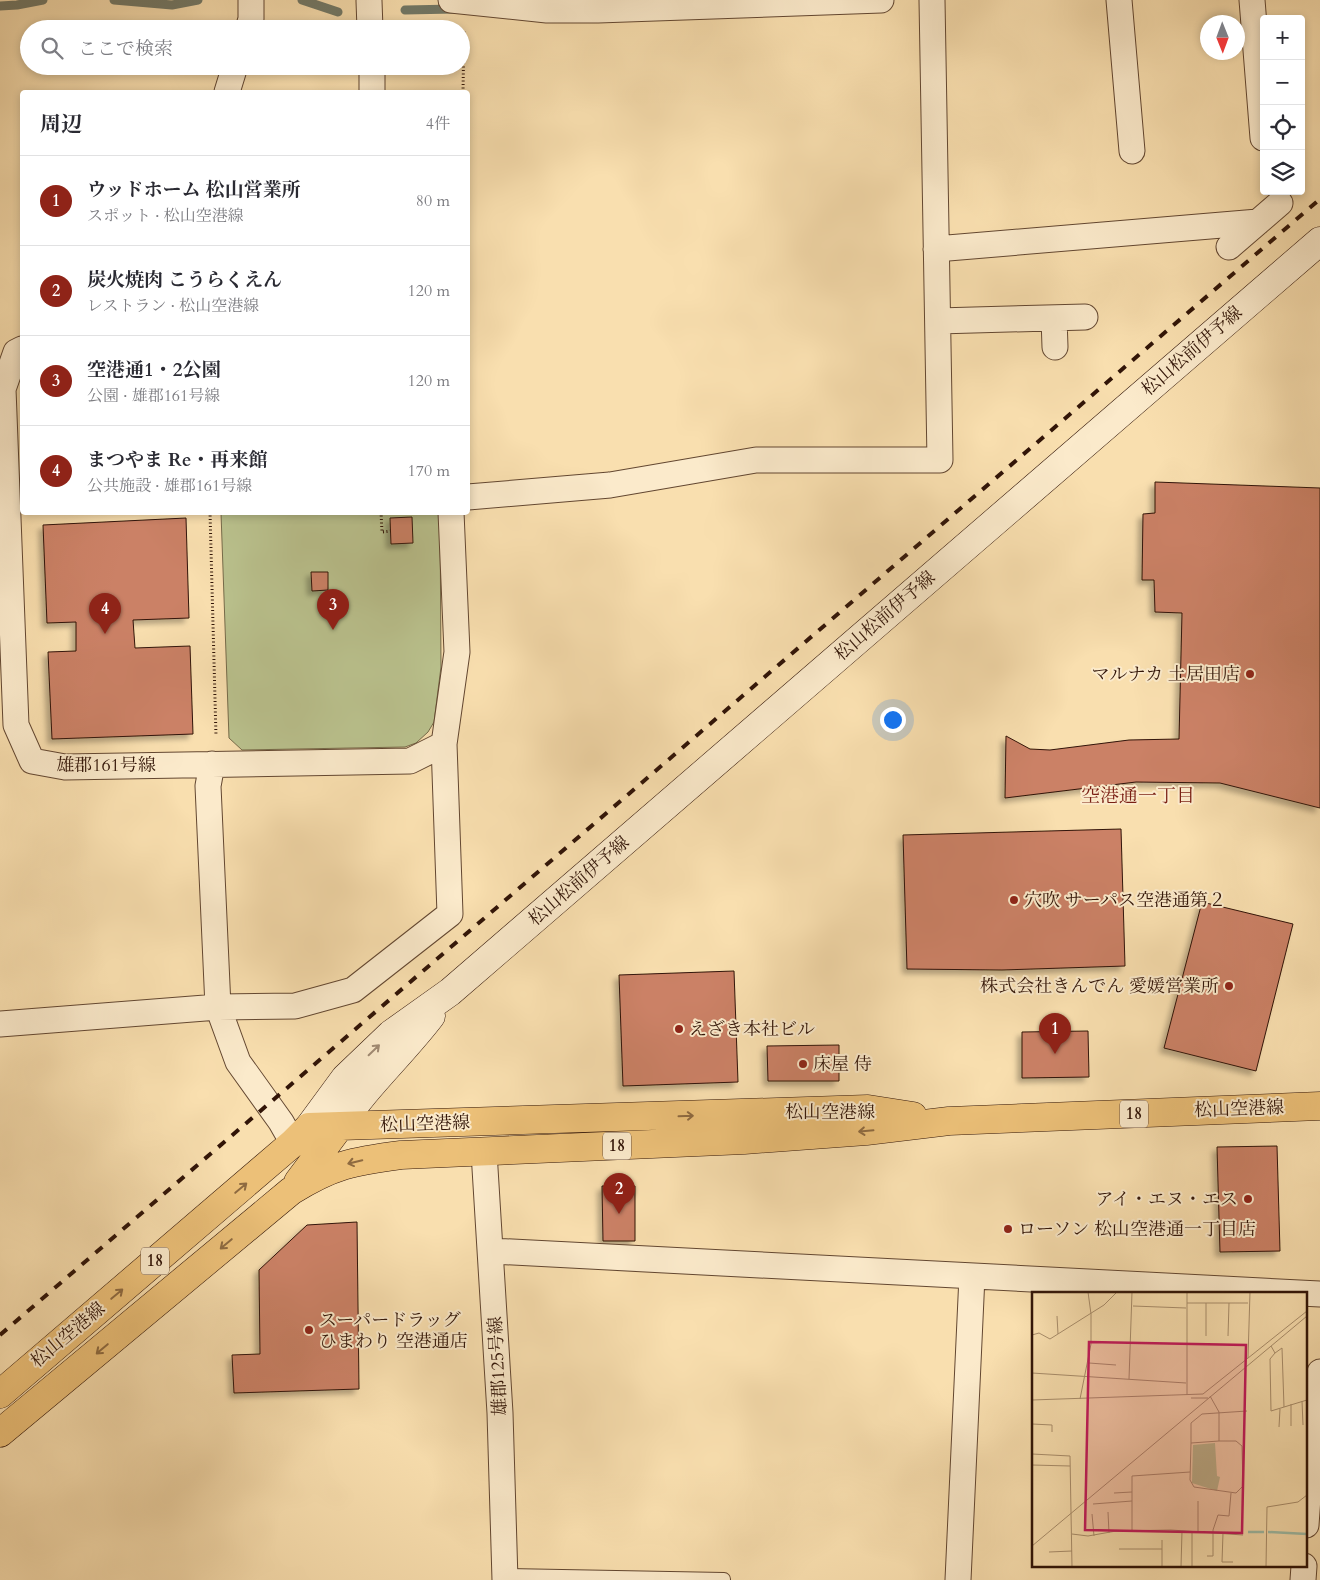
<!DOCTYPE html>
<html lang="ja">
<head>
<meta charset="utf-8">
<style>
  body { margin:0; font-family:Cardo,"Noto Serif JP",serif; background:#f2f2f3; color:#2b2b33 }
  .controls { position:absolute; right:15px; top:15px; display:grid; overflow:hidden; border-radius:5px; box-shadow:0 2px 8px #0003 }
  .controls button { width:45px; height:45px; display:grid; place-items:center; padding:0; border:0; border-bottom:1px solid #e1e1e2; background:#fff; color:#2b2b33; font:25px sans-serif }
  .compass { position:absolute; left:1200px; top:15px; width:45px; height:45px; border-radius:50%; background:#fff; box-shadow:0 2px 8px #0003; rotate:179deg }
  .you { position:absolute; left:892px; top:719px; width:18px; height:18px; margin:-12px; border:4px solid #fff; border-radius:50%; background:#1a73e8; box-shadow:0 0 0 8px #1a73e833 }
  .badge { display:grid; place-items:center; width:32px; height:32px; border-radius:50%; background:#8f2418; color:#fff; font-size:16px; font-weight:700 }
  .pin { position:absolute; translate:-50% -41px; filter:drop-shadow(0 1px 2px #0008) }
  .pin::after { content:''; position:absolute; top:26px; width:18px; height:15px; background:inherit; clip-path:polygon(0 0,100% 0,50% 100%) }
  .list { margin:0; padding:0; list-style:none }
  h2 { display:flex; justify-content:space-between; align-items:center; height:65px; margin:0; padding:0 20px; font-size:21px }
  h2 small { font-size:16px; font-weight:400; color:#7c7c81 }
  .list li { display:grid; grid-template-columns:32px 1fr auto; gap:15px; align-items:center; box-sizing:border-box; height:90px; padding:0 20px; border-top:1px solid #e1e1e2 }
  .list b { display:block; font-size:19px; white-space:nowrap }
  .list p { margin:0; font-size:16px; white-space:nowrap; color:#7c7c81 }
  .list em { font-size:16px; font-style:normal; color:#7c7c81 }
  .icon { flex:none; width:28px; height:28px; fill:none; stroke:currentColor; stroke-width:2; stroke-linecap:round; stroke-linejoin:round }
  .map { position:relative; flex:none; width:1320px; height:1580px; overflow:hidden }
  .search { position:absolute; background:#fff; box-shadow:0 2px 8px #0003; left:20px; top:20px; width:450px; height:55px; display:flex; align-items:center; gap:12px; box-sizing:border-box; padding:0 18px; border-radius:28px; color:#7c7c81; font-size:19px }
  .panel { position:absolute; background:#fff; box-shadow:0 2px 8px #0003; left:20px; top:90px; width:450px; height:425px; border-radius:5px }
  .map>svg:first-child { display:block }
  .green { fill:#bac28e; stroke:#766b4a }
  .lines { fill:none; stroke-linecap:round; stroke-linejoin:round }
  .stream { stroke:#727968; stroke-width:9 }
  .building { fill:#cb8166; stroke:#311407; filter:url(#shadow) }
  .service-casing { stroke:#634731; stroke-width:14 }
  .minor-casing { stroke:#634731; stroke-width:27 }
  .secondary-casing { stroke:#311407; stroke-width:29 }
  .primary-casing { stroke:#311407; stroke-width:29 }
  .path { stroke:#311407; stroke-width:3; stroke-dasharray:1 2.5; stroke-linecap:butt }
  .service { stroke:#fbeacb; stroke-width:12 }
  .minor { stroke:#fbeacb; stroke-width:25 }
  .secondary { stroke:#fbeacb; stroke-width:28 }
  .primary { stroke:#ecc078; stroke-width:28 }
  .rail { stroke:#311407; stroke-width:4; stroke-dasharray:9 9; stroke-linecap:butt }
  .oneway { stroke:#a08a73 }
  .oneway2 { stroke:#8e6a40 }
  .poi-dot { fill:#8f2418; stroke:#fbeacb; stroke-width:2 }
  .labels { text-anchor:middle; dominant-baseline:central; stroke-width:4; stroke-linejoin:round; paint-order:stroke }
  .shield { fill:#fbeacb; stroke:#6e5442; stroke-width:1 }
  .shield-label { font-size:16px; font-weight:bold; fill:#311407 }
  .street-label { font-size:18px; fill:#311407; stroke:#fbeacb }
  .poi-label { font-size:18px; fill:#311407; stroke:#fbeacb; text-anchor:start }
  .neighbourhood-label { font-size:19px; fill:#7a1f14; stroke:#fbeacb }
  .inset-river { fill:none; stroke:#9ebda8; stroke-width:2.5 }
  .inset-road { fill:none; stroke:#a98e6c; stroke-width:1 }
  .view { fill:#c2185b; fill-opacity:0.15; stroke:#c2185b; stroke-width:2.5 }
  .inset-edge { fill:none; stroke:#311407; stroke-width:2.5 }
</style>
</head>
<body>
<div class="map">
<svg width="1320" height="1580" viewBox="0 0 1320 1580">
  <defs>
    <filter id="shadow"><feDropShadow dx="-4.5" dy="4.5" stdDeviation="2.5" flood-color="#0004"/></filter>
  </defs>
  <rect width="100%" height="100%" fill="#f9dfaf"/>
  <filter id="stains"><feTurbulence type="fractalNoise" baseFrequency=".004" numOctaves="4"/><feColorMatrix values="0 0 0 0 .2 0 0 0 0 .09 0 0 0 0 .02 0 0 0 .5 -.17"/></filter>
  <radialGradient id="worn" r=".72"><stop offset=".6" stop-color="#630" stop-opacity="0"/><stop offset="1" stop-color="#630" stop-opacity=".3"/></radialGradient>
  <path class="green" d="M221,513H440L441,667L434,722L428,732L416,743L405,747L242,750L229,738Z"/>
  <g class="lines">
    <path class="stream" d="M114,0L172,5L198,0
      M302,0L338,12
      M0,6L17,5L43,0
      M405,10L455,9"/>
  </g>
  <path class="building" d="M1155,482L1320,488V808L1220,783L1136,782L1005,798L1006,736L1030,749L1050,750L1129,740L1179,739L1182,613L1155,612L1154,580H1142L1143,514L1155,513Z
    M412,517L413,543L391,544L390,518Z
    M186,518L189,618L133,620L135,648L190,646L193,734L52,739L48,652L76,651V622L47,623L43,525Z
    M311,572H328V590L312,591Z
    M1121,829L1125,966L1002,970L907,969L903,835Z
    M1202,902L1293,924L1256,1071L1164,1048Z
    M734,971L738,1082L623,1086L619,975Z
    M1088,1031L1089,1077L1022,1078V1032Z
    M839,1045V1081H768L767,1046Z
    M1277,1146L1280,1251L1220,1252L1217,1147Z
    M602,1186H635V1241H603Z
    M357,1222L359,1389L234,1393L232,1355L260,1354L259,1270L307,1225Z"/>
  <g class="lines">
    <defs>
      <path id="service" d="M505,1575L724,1579"/>
      <path id="minor" d="M451,0L547,10H598L881,0
        M1119,0L1132,151
        M1252,0L1263,138
        M369,1L370,29
        M248,29L251,19V0
        M372,66V92
        M227,92L235,66
        M1229,247L1280,203
        M936,249L1258,222
        M1054,318L1055,347
        M938,321L1085,317
        M22,349L16,352L3,389L16,725L32,761L65,767L410,761L444,744L457,652L451,512
        M468,497L610,485L756,460H940L932,0
        M212,764L208,786L218,1007L238,1062L281,1122L293,1143
        M0,1024L218,1007L295,1006L353,990L450,914L444,744
        M484,1152L500,1413L505,1580
        M492,1251L1320,1294
        M1306,1525L1315,1399L1320,1372
        M958,1580L972,1276
        M1303,1580L1304,1566"/>
      <path id="secondary" d="M340,1126C366,1086 402,1054 431,1016
        M309,1127L345,1078L391,1034L450,992L1320,241"/>
      <path id="primary" d="M298,1182L340,1126
        M0,1394L293,1143L309,1127L868,1109L913,1116
        M0,1433L291,1191C332,1165 354,1161 401,1155L744,1140L866,1131L949,1121L1320,1106"/>
    </defs>
    <use href="#service" class="service-casing"/>
    <use href="#minor" class="minor-casing"/>
    <use href="#secondary" class="secondary-casing"/>
    <use href="#primary" class="primary-casing"/>
    <path class="path" d="M463,92L464,29
      M210,512L216,736
      M381,512L382,532L391,531"/>
    <use href="#service" class="service"/>
    <use href="#minor" class="minor"/>
    <use href="#secondary" class="secondary"/>
    <use href="#primary" class="primary"/>
    <path class="rail" d="M0,1335L1320,199"/>
  </g>
  <defs><path id="oneway-shaft" d="M-6 0H5M1.5-3L5.5 0L1.5 3" fill="none" stroke-width="1.6" stroke-linecap="round" stroke-linejoin="round" transform="scale(1.25)"/></defs>
  <use class="oneway" href="#oneway-shaft" transform="translate(374 1050) rotate(-44)"/>
  <g class="oneway2">
    <use href="#oneway-shaft" transform="translate(686 1116) rotate(-2)"/>
    <use href="#oneway-shaft" transform="translate(866 1131) rotate(175)"/>
    <use href="#oneway-shaft" transform="translate(355 1162) rotate(167)"/>
    <use href="#oneway-shaft" transform="translate(241 1188) rotate(-40)"/>
    <use href="#oneway-shaft" transform="translate(226 1244) rotate(140)"/>
    <use href="#oneway-shaft" transform="translate(117 1294) rotate(-40)"/>
    <use href="#oneway-shaft" transform="translate(102 1349) rotate(140)"/>
  </g>
  <g class="poi-dot">
    <circle cx="1250" cy="674" r="5"/>
    <circle cx="1014" cy="900" r="5"/>
    <circle cx="1229" cy="986" r="5"/>
    <circle cx="679" cy="1029" r="5"/>
    <circle cx="803" cy="1064" r="5"/>
    <circle cx="1248" cy="1199" r="5"/>
    <circle cx="1008" cy="1229" r="5"/>
    <circle cx="309" cy="1330" r="5"/>
  </g>
  <g class="labels">
    <g class="shield">
      <rect x="1120" y="1100.5" width="28" height="27" rx="4"/>
      <rect x="603" y="1132.5" width="28" height="27" rx="4"/>
      <rect x="141" y="1247.5" width="28" height="27" rx="4"/>
    </g>
    <g class="shield-label">
      <text x="1134" y="1114">18</text>
      <text x="617" y="1146">18</text>
      <text x="155" y="1261">18</text>
    </g>
    <g class="street-label">
      <text transform="translate(1192 351) rotate(-41)">松山松前伊予線</text>
      <text transform="translate(885 616) rotate(-41)">松山松前伊予線</text>
      <text x="106" y="765">雄郡161号線</text>
      <text transform="translate(579 881) rotate(-41)">松山松前伊予線</text>
      <text transform="translate(1239 1109) rotate(-2)">松山空港線</text>
      <text x="830" y="1112">松山空港線</text>
      <text transform="translate(425 1124) rotate(-2)">松山空港線</text>
      <text transform="translate(68 1335) rotate(-40)">松山空港線</text>
      <text transform="translate(498 1366) rotate(-93)">雄郡125号線</text>
    </g>
    <g class="poi-label">
      <text x="1240" y="674" text-anchor="end">マルナカ 土居田店</text>
      <text x="1024" y="900">穴吹 サーパス空港通第２</text>
      <text x="1219" y="986" text-anchor="end">株式会社きんでん 愛媛営業所</text>
      <text x="689" y="1029">えざき本社ビル</text>
      <text x="813" y="1064">床屋 侍</text>
      <text x="1238" y="1199" text-anchor="end">アイ・エヌ・エス</text>
      <text x="1018" y="1229">ローソン 松山空港通一丁目店</text>
      <text x="319" y="1320">スーパードラッグ<tspan x="319" dy="21">ひまわり 空港通店</tspan></text>
    </g>
    <g class="neighbourhood-label">
      <text x="1138" y="796">空港通一丁目</text>
    </g>
  </g>
  <g transform="translate(1032 1292)">
    <rect width="275" height="275" fill="#f9dfaf"/>
    <path d="M183,151L185,184L188,185L185,199L160,191L161,153Z" fill="#bac28e"/>
    <path class="inset-river" d="M216,240H232M236,240L275,242"/>
    <path class="inset-road" d="M155,0V103M155,11H216M174,11V44M101,14L154,16M25,24L26,42M0,43L7,41L18,47L72,13L85,0M196,44L197,11M239,54L243,61L238,67L239,119L275,108M243,61L250,56L252,115M216,66L218,0M57,71L84,73M0,81L154,91M97,87L100,0M178,104L187,120V149L159,151L158,188L162,195L204,201L211,194L210,154L204,149H187M159,106H176M48,107L59,52V22L56,0M0,108L171,102L275,19M270,109L271,133M0,132L20,133V140M259,134V112M247,135L248,117M159,151V131L170,122L215,119M0,162L38,164L40,275M0,173L38,174M82,201L100,200M166,209V240M61,212L100,209M76,220L77,241M60,222L62,244M100,239V184L158,180M160,240V275M191,241L190,270H201M40,242L56,244L84,239L139,238L211,243M0,254L275,24M87,257H130M17,260L40,259M175,264H181V238L186,223L197,224L199,201M130,275V248M149,275L150,239M234,275L235,215L266,210L275,203"/>
    <path class="view" d="M57,50L214,53L210,241L53,238Z"/>
    <rect width="275" height="275" class="inset-edge"/>
  </g>
  <rect width="100%" height="100%" filter="url(#stains)"/>
  <rect width="100%" height="100%" fill="url(#worn)"/>
</svg>
<div class="controls">
<button>+</button>
<button>−</button>
<button><svg class="icon" aria-label="locate" viewBox="0 0 24 24"><circle cx="12" cy="12" r="6"/><path d="M12 2v4M12 18v4M2 12h4M18 12h4"/></svg></button>
<button><svg class="icon" aria-label="layers" viewBox="0 0 24 24"><path d="M12 4l9 5-9 5-9-5zM3 14l9 5 9-5"/></svg></button>
</div>
<svg class="compass" viewBox="-18 -18 36 36"><path d="M0-13l5 13h-10z" fill="#e53935"/><path d="M0 13l5-13h-10z" fill="#7c7c81"/></svg>
<div class="you"></div>
<div class="pin badge" style="left:1055px;top:1054px">1</div>
<div class="pin badge" style="left:619px;top:1214px">2</div>
<div class="pin badge" style="left:333px;top:630px">3</div>
<div class="pin badge" style="left:105px;top:634px">4</div>
<div class="search"><svg class="icon" aria-label="search" viewBox="0 0 24 24"><circle cx="10" cy="10" r="6"/><path d="M15 15l6 6"/></svg>ここで検索</div>
<section class="panel">
<h2>周辺<small>4件</small></h2>
<ul class="list">
<li><span class="badge">1</span><div><b>ウッドホーム 松山営業所</b><p>スポット · 松山空港線</p></div><em>80 m</em></li>
<li><span class="badge">2</span><div><b>炭火焼肉 こうらくえん</b><p>レストラン · 松山空港線</p></div><em>120 m</em></li>
<li><span class="badge">3</span><div><b>空港通1・2公園</b><p>公園 · 雄郡161号線</p></div><em>120 m</em></li>
<li><span class="badge">4</span><div><b>まつやま Re・再来館</b><p>公共施設 · 雄郡161号線</p></div><em>170 m</em></li>
</ul>
</section>
</div>
</body>
</html>
